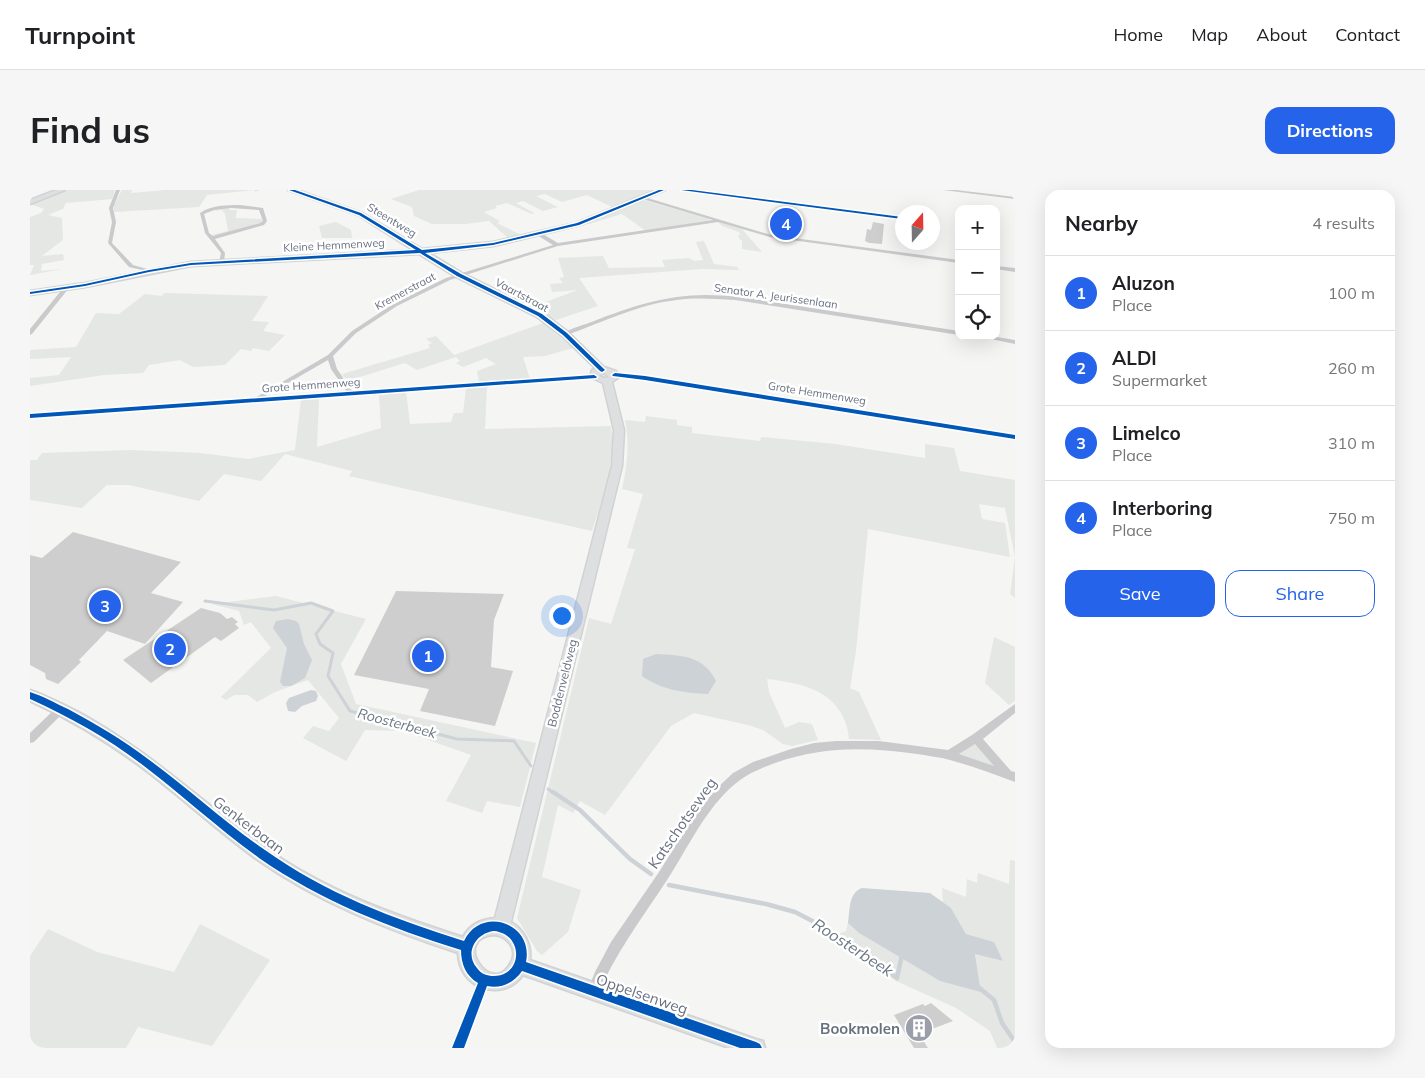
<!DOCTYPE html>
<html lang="en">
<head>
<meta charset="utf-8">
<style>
  body { margin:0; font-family:Mulish,sans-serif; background:#f6f6f6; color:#202124 }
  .controls { position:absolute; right:15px; top:15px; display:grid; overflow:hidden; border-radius:10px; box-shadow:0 5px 20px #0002 }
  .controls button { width:45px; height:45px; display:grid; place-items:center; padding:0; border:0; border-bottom:1px solid #e0e0e0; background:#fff; color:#202124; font:25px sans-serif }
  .compass { position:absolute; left:865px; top:15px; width:45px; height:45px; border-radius:50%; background:#fff; box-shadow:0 5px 20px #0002; rotate:20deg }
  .you { position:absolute; left:531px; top:425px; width:18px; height:18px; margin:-12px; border:4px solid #fff; border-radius:50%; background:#1a73e8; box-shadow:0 0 0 8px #1a73e833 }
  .badge { display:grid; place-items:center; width:32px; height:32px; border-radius:50%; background:#2563eb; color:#fff; font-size:16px; font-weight:700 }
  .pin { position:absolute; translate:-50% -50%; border:2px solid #fff; box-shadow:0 1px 5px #0006 }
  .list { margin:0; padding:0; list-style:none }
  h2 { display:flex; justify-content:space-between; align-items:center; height:65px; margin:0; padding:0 20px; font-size:21px }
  h2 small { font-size:16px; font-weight:400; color:#757577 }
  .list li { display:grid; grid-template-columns:32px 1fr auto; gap:15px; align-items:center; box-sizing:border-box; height:75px; padding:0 20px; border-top:1px solid #e0e0e0 }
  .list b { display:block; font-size:19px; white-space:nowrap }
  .list p { margin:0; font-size:16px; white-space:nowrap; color:#757577 }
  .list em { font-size:16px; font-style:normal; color:#757577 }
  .actions { display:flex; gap:10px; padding:15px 20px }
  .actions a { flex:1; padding:11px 0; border:1px solid #2563eb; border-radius:15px; text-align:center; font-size:18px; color:#2563eb }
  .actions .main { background:#2563eb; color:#fff }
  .icon { flex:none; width:28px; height:28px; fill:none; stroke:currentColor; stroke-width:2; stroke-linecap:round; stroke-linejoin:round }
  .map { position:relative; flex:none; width:985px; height:858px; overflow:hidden; border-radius:15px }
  header { display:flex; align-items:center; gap:30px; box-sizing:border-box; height:70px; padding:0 25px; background:#fff; border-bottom:1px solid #e0e0e0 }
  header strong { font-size:24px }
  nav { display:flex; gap:28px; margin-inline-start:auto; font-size:18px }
  .intro { display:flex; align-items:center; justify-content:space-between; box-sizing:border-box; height:120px; padding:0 30px }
  h1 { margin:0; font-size:35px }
  .button { padding:12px 22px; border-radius:15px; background:#2563eb; color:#fff; font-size:18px; font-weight:700 }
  main { display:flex; gap:30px; padding:0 30px }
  aside { flex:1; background:#fff; border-radius:15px; box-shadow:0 5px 20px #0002 }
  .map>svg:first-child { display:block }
  .green { fill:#e4e7e3 }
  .water { fill:#cdd2d6 }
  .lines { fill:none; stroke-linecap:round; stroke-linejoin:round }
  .stream-far1 { stroke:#cdd2d6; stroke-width:3 }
  .stream { stroke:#cdd2d6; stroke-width:4.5 }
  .building { fill:#cececf }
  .secondary-casing { stroke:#d1d2d2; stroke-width:3 }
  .street { fill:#cacacc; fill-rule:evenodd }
  .secondary { fill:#dedfe0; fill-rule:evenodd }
  .cycleway-casing { stroke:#fff; stroke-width:3 }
  .cycleway { fill:#0057b8; fill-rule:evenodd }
  .labels { text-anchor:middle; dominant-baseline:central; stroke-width:5; stroke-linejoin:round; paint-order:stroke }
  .far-street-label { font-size:11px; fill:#697181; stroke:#fff }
  .street-label { font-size:12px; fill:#697181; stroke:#fff }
  .water-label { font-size:14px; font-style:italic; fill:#697884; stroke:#fff }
  .near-street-label { font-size:15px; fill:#697181; stroke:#fff }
  .near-poi-label { font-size:15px; font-weight:bold; fill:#697181; stroke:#fff; text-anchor:end }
  .near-water-label { font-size:16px; font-style:italic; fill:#697884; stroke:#fff }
</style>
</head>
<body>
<header>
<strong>Turnpoint</strong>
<nav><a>Home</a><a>Map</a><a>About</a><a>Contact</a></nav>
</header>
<div class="intro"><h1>Find us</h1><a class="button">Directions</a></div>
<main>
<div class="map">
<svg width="985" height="858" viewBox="0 0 985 858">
  <rect width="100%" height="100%" fill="#f5f5f4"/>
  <path class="green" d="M37,0H85L82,9L36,13L33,19L18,25L32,28L33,50L12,66L33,64L34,70L12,74L11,81L32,79L0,85L4,75H0V27L11,23L14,19L0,14Z
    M92,0H102L101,3L136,0H231L225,2L224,0L177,5L169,17L84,22V15Z
    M389,0H627L582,17L557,5L532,12L515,4L506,6L528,17L513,21L493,11L486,13L504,23L502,24L477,13L465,16L467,18L454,22L470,31L467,33L489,44L487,48L479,49L459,31L435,34H402L384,26L382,17L361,9Z
    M613,10L677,28L680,30L616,41L592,24L559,34L556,33Z
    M200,18L199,20H207L206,28L232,29V32L186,46L181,45L198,41L195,24L192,20L174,22Z
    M306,32L321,40L322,48H292L289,36Z
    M688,32L712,39L732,62L712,59V50H710L708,45L711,44C704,38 693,39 688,32Z
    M674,51L684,74L707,77L709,80L672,79L549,88L568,116L526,130L502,117L548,100L522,102L520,94L533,93L529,88L534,87L528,68L573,66L579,78L635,77L632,70L659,68L665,71L673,70L666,52Z
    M135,103L238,106L222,131L239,132L233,141L255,145L239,161L223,158L221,161L211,159L195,175L163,177L150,170L119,175L113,183L74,185L0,196V188L29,185L41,167L0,169V160L46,157L66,123L89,124L115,104L131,106Z
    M513,133L543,158L515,166L493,167L500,189L449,192L447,181L466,174L456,168L433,177L426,173L430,171L426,167L387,180L375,173L317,191L312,184L400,158L398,155L402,153L396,149L406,146L424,165Z
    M457,197L455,239L581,236C586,273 573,307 562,341L319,286L322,281L255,264L231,291L194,284L169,311L99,295H77L52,318L0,310V270H7L12,263L102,260L170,263L218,269L265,260L271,210L289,208L287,257L351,238L349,205L376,202L380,234L421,232L424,223H433L436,198Z
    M616,226L647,230V235L662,237V243L730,251L731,247L805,254L895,268V254L924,258L930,281L985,290V408L980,404L985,367L975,318L949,314L952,329L975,333L980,367L838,339L826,461L820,498L829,502L851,550L819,549C818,542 817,534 813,527C800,498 764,492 737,489L739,502L755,538L769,532L782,534L788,550L762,556L753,554L733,540L718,535L664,523L641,536L575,625L550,611L543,623L528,615L512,687L551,700L538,742L512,765L507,761L487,728L559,428L581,434L605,359L597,358L613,304L592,299C597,276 600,253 595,230L615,232Z
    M246,406L336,429L311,474L326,514L506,553L490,617L457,611L452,623L416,611L441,565L373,541L335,540L316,571L273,548L283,536L299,541L309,528L278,490L245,502L227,512L218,505H204L196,510L191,507L241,458L221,432L214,435L209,421L182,414Z
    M964,447L985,457V511L979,515L955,493Z
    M945,553L963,575V576L929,564Z
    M980,670L985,671V858H967L960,841L926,818L866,791L837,770L818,755L808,744L816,741L818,733L829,743L910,791L951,801L945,763L972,771L964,752L936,744L921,718L913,713L912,698L936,707L937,689L947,693L948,683L979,694Z
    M170,734L240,770L182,856L108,837L96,858H0V766L18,739L67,762L144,782Z"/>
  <path class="water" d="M258,429L266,431L269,434L274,454L282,470L275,488L261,496H253L250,492L257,458L243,438L246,431Z
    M626,464C652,465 674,466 686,491L678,504C655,503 631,500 612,486L613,469Z
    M281,500L286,501L288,506L286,511L272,516L265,522L258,521L256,513L259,508Z
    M832,698L900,703L921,718L936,744L964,752L973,771L945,764L951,802L910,791L829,743L818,733C820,721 818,703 832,698Z"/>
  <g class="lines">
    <path class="stream-far1" d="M175,411L244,420L281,413L303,421L286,444L290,454L303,463L298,486L320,521L427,549L484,551L501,576
      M518,599L525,604"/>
    <path class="stream" d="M523,602L550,620L600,669L621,684
      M639,695L736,714L765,722L794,737L867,788L872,765
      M947,796L964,810L972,833L985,852"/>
  </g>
  <path class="building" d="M749,27L771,32L768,43L745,40L746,37H740L743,28L748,29Z
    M843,32L854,34L852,54L839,53L835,51L837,39L841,40Z
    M43,342L151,372L121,403L153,412L115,454L77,441L49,470L51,472L28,494L16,489L15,483L0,475V365L12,368Z
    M366,401L474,404L464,430L461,477L483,481L465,536L390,521L399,499L324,485Z
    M171,418L190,423L197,429L202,427L208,432L205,434L209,438L191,451L185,447L121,493L93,470Z
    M901,813L923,831L889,844L898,858H884L864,825L893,814L895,816Z"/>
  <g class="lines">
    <defs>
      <path id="secondary" d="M26,0H35L0,14V10Z
        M258,0H267L332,23L392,59L463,52L546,33L627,0H635L550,35L463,56L399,63L432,83L513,123L538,142L574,177L586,181L588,188L582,192L594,240L592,276L481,732C494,739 502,755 500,770L726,849L733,851L735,858H699L493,785C472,814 428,798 428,763C357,740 287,712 226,669C186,640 150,606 111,577C76,551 39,529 0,511V500C15,505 30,513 45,520C115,557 172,612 236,658C295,700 364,725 433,747C439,735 451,729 465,728L582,276L584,240L573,193L560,187L562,180L566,179L532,146L507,127L426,87L389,64L161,76L55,97L0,105V101L55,93L161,72L383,60L328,25ZM574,183L579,187L574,188L569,186ZM464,745C477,746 488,759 481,772C463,809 420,748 464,745Z"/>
    </defs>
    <use href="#secondary" class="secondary-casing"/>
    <path class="street" d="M86,0H90L83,18L86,32L82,53L103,75L121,80V82L99,77L78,53L82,32L79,18Z
      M913,0H926L985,7V9Z
      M611,6L741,45L929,70V73L740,47L688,32L528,56L420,90L367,116L326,143L303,166L307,179L323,202L564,185L567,187L566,188L0,228V224L223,209L298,165L322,141L363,114L416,88L523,55L507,45V43H511L528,53L683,30L609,8ZM298,170L301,179L317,202L232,208Z
      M210,15L233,18L237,31L234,35L185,49L195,63L194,72L189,73L191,63L175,43L170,23C181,15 197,15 210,15ZM201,18L229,20L233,31L230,33L183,46L179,43L174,24L184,20Z
      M966,76L985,78V82L966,79Z
      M34,97L39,98L2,144L0,145V139Z
      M676,105L705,106L929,141V145L705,110C686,109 666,107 647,110C609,114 573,132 537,145L532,144C541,138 554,135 564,131C600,117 636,105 676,105Z
      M946,146H961L985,150V154Z
      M585,183L615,186L985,245V249L615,190L583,186L582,185Z
      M985,514V523L953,549L981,581L985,582V592C964,584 942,576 920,570C910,567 898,566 887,564C836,557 793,556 745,573C731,578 716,584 705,594C675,619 658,658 637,690C612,728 585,764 567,806L563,808L559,806L557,802L565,782L581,752L629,682L659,634L685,600L703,583L723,572L761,559L784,553L806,551H849L918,560L942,545ZM945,554L964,576L929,564Z
      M31,515L34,516L36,519L34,522L4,552L0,553V543L28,516Z
      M454,785L458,787L460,791L435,858H421L450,787Z"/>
    <use href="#secondary" class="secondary"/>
    <defs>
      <path id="cycleway" d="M259,0H265L331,23L392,60L463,53L547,33L629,0H634L549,35L463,55L395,63L431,84L512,124L537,143L574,179L575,180L572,182L570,181L533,145L508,126L427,86L390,63L161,75L119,82L55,96L0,104V102L55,94L119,80L161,73L386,60L329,25Z
        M651,0H662L872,27V29Z
        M585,183L615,186L985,245V249L615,190L583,186L582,185Z
        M564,185L567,187L566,188L0,228V224Z
        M0,502C13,506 25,513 38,519C66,534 93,550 118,569C158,598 194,632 235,660C295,703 364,729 434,751C451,715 504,733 496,772L726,852L730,854L732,858H710L492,781C484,793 471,799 457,796L434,858H422L448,793C436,786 431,774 431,760C360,738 291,711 229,668C189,639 153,606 114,576C79,549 40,527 0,509ZM464,741C494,744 493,786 464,786C457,786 451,784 447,778C434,763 446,743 464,741Z"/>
    </defs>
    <use href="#cycleway" class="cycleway-casing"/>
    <use href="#cycleway" class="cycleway"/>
  </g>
  <defs>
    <symbol id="building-disc" viewBox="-11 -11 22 22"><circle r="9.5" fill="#9a9fa9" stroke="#fff"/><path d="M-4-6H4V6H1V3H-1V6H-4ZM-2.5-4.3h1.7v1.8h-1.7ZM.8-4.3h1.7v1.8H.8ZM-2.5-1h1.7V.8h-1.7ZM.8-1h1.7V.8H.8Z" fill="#fff"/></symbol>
  </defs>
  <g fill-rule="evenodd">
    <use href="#building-disc" x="873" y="822" width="32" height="32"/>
  </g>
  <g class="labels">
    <g class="far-street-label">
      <text transform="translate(362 30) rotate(31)">Steentweg</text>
      <text transform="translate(304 55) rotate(-3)">Kleine Hemmenweg</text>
      <text transform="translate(375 101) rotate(-28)">Kremerstraat</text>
      <text transform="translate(492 105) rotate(28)">Vaartstraat</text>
      <text transform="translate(746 106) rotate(8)">Senator A. Jeurissenlaan</text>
      <text transform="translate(281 195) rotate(-4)">Grote Hemmenweg</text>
      <text transform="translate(787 203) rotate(9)">Grote Hemmenweg</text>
    </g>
    <g class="street-label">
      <text transform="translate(532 493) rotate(-76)">Boddenveldweg</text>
    </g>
    <g class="water-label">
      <text transform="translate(367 533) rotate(15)">Roosterbeek</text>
    </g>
    <g class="near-street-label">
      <text transform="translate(652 633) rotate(-55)">Katschotseweg</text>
      <text transform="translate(219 635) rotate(37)">Genkerbaan</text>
      <text transform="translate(612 804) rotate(19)">Oppelsenweg</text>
    </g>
    <g class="near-poi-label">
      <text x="870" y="838">Bookmolen</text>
    </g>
    <g class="near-water-label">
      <text transform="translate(823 757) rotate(33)">Roosterbeek</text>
    </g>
  </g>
</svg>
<div class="controls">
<button>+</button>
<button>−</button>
<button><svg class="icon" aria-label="locate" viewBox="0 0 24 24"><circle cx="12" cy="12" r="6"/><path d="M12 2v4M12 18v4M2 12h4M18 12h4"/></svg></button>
</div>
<svg class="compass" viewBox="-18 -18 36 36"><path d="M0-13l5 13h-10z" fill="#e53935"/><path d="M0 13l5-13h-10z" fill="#757577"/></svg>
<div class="you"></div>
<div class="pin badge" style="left:398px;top:466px">1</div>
<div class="pin badge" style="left:140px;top:459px">2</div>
<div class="pin badge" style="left:75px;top:416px">3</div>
<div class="pin badge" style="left:756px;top:34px">4</div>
</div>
<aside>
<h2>Nearby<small>4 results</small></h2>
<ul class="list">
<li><span class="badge">1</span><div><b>Aluzon</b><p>Place</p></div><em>100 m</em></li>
<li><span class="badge">2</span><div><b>ALDI</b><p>Supermarket</p></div><em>260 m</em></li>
<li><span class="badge">3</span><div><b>Limelco</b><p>Place</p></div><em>310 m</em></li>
<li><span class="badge">4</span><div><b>Interboring</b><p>Place</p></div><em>750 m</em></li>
</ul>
<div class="actions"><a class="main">Save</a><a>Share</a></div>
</aside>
</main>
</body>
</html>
